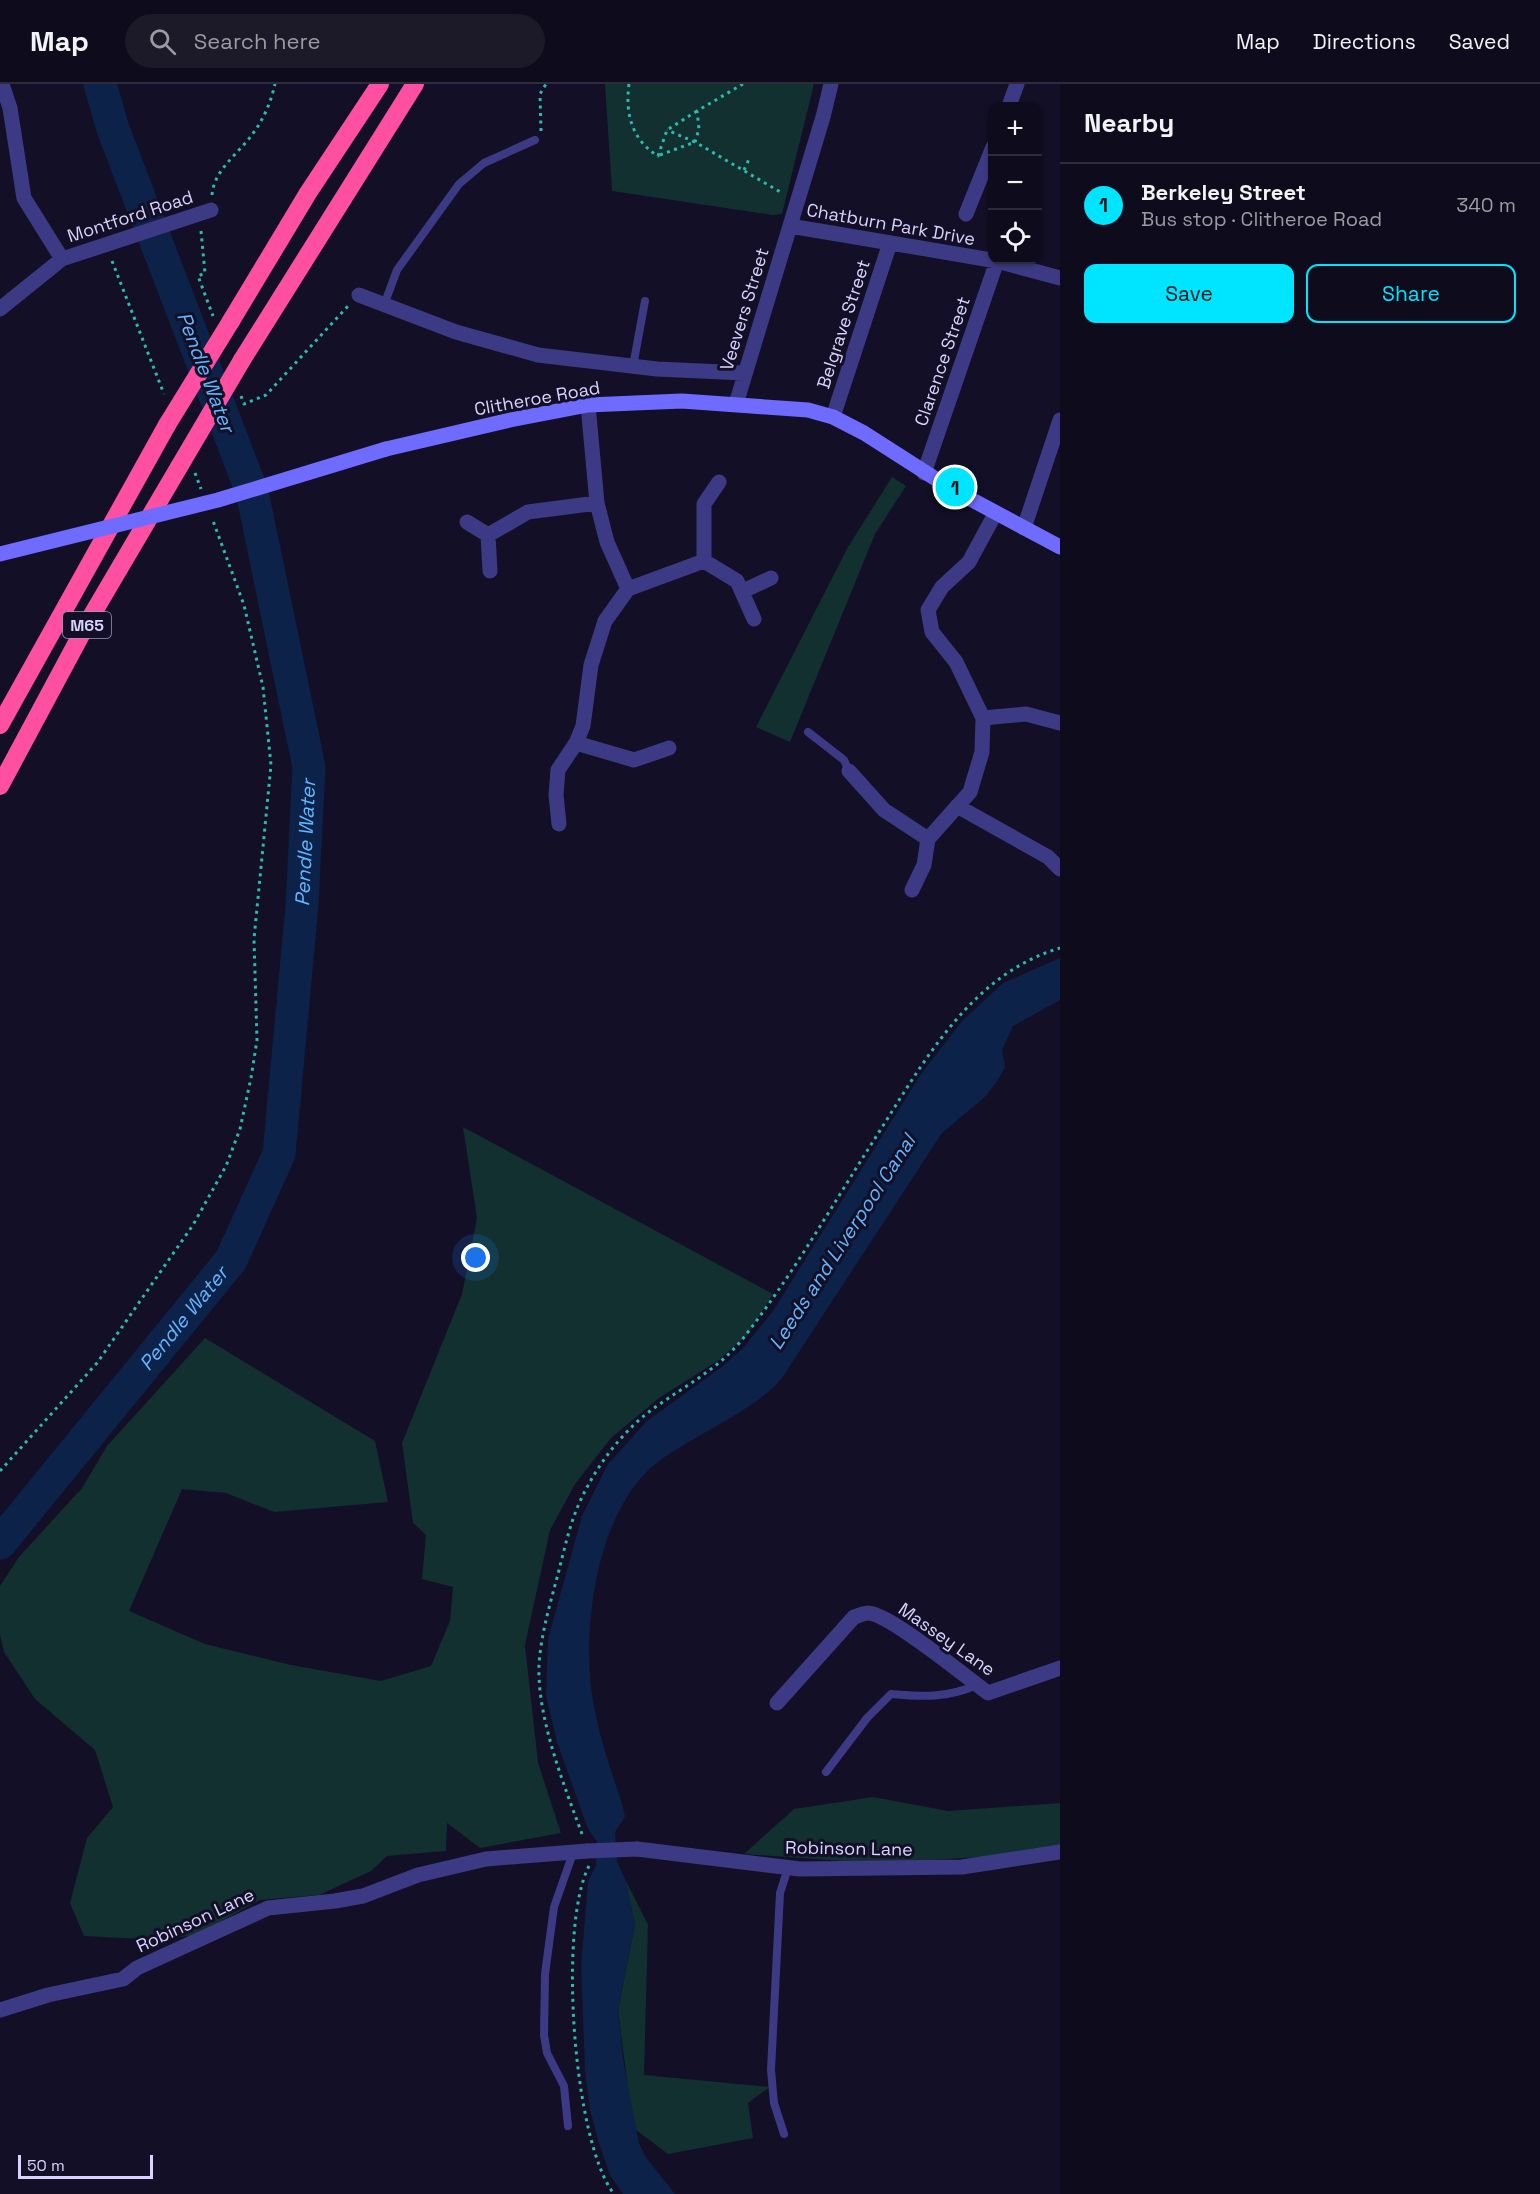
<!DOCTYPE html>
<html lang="en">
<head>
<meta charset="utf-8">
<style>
  body { margin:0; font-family:"Space Grotesk",sans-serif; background:#1c1929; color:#f1f3f6 }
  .controls { position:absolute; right:18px; top:18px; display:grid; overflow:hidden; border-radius:12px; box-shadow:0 2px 4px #0004 }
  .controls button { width:54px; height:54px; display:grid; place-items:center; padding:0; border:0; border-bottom:2px solid #2e2b3b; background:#0e0b1c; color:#f1f3f6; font:30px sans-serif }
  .scale { position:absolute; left:18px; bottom:15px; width:135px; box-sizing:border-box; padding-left:6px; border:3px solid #d9d4ff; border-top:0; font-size:16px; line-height:21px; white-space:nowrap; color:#d9d4ff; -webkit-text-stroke:4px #130f26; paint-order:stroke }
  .you { position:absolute; left:476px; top:1174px; width:21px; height:21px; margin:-15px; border:4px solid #fff; border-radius:50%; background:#1a73e8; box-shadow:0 0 0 9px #1a73e833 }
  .badge { display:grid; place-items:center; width:39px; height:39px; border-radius:50%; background:#00e5ff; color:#111; font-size:20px; font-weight:700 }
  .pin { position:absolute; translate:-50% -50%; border:3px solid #fff; box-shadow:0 2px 6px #0006 }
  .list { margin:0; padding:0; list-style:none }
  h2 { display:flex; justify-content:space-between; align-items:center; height:78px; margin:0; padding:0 24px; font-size:26px }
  h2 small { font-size:20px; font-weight:400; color:#9b9ba3 }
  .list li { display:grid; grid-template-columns:39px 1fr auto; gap:18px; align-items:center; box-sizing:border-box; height:84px; padding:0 24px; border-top:2px solid #2e2b3b }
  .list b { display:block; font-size:22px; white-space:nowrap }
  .list p { margin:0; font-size:20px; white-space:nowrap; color:#9b9ba3 }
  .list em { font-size:20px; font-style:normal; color:#9b9ba3 }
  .actions { display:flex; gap:12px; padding:18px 24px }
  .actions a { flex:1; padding:14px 0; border:2px solid #00e5ff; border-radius:12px; text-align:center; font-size:21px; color:#00e5ff }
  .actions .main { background:#00e5ff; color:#111 }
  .icon { flex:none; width:33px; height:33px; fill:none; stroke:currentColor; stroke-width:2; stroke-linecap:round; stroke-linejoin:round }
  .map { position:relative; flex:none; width:1060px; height:2110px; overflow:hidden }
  header { display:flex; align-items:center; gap:36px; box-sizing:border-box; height:84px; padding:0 30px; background:#0e0b1c; border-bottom:2px solid #2e2b3b }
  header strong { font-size:28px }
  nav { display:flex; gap:33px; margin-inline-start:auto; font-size:21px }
  .search { width:420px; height:54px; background:#1c1929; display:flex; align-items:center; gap:15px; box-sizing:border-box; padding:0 21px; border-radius:33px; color:#9b9ba3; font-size:22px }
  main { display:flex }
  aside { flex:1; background:#0e0b1c }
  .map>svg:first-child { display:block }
  .green { fill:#12302f }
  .water { fill:#0c2248 }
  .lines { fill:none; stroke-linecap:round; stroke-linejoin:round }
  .river { stroke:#0c2248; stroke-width:33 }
  .path { stroke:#2fb8b0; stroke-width:3; stroke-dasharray:3 4.5; stroke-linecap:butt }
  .service { stroke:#3d3a85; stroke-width:8 }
  .minor { stroke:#3d3a85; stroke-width:15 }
  .secondary { stroke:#6f6bff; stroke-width:15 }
  .motorway { stroke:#ff4fa3; stroke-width:18 }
  .minor-bridge { stroke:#3d3a85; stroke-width:15 }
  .secondary-bridge { stroke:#6f6bff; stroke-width:15 }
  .motorway-bridge { stroke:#ff4fa3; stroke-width:18 }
  .labels { text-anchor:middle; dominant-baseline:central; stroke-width:6; stroke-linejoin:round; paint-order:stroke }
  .shield { fill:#130f26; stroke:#9e99be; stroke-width:1.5 }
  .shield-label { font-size:16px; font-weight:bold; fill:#d9d4ff }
  .street-label { font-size:18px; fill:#d9d4ff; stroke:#130f26 }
  .water-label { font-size:20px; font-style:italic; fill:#62b6ff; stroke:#130f26 }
</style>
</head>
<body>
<header>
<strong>Map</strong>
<div class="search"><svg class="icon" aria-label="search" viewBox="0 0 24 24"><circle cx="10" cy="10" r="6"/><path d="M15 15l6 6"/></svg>Search here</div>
<nav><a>Map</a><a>Directions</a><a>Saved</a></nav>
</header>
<main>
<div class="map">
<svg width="1060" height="2110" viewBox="0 0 1060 2110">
  <rect width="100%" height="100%" fill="#130f26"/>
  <path class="green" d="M605,0H814L782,130L773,131L612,107Z
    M892,393L906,402L875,450L790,658L756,643L848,463Z
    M463,1043L773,1210L748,1250L719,1276L659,1314L611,1354L575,1400L550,1446L525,1561L538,1679L561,1749L480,1764L447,1739L446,1767L387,1772L371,1787L319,1811L260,1816L194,1852L142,1855L84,1852L70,1819L87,1754L113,1723L95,1666L35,1615L4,1568L0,1551V1502L19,1473L82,1404L107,1362L205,1254L375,1357L388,1418L274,1428L226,1409L182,1405L129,1527L205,1560L291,1581L381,1597L431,1582L450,1537L453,1503L422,1495L426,1451L413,1439L402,1359L462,1210L477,1134Z
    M873,1713L948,1727L1060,1719V1763L983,1773L872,1779L744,1770L794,1725Z
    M625,1795L648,1841L644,1991L770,2003L748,2019L753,2054L668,2070L636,2046L629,2012L618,1926L635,1840Z"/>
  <path class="water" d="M1060,874V916L1013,942L1002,966L1005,983L998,996L986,1012L942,1049L782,1294C756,1326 694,1351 658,1378C595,1426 579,1553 595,1627C601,1660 613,1691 623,1723L625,1733L615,1748L617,1778L625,1795L635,1840L618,1926L624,1981L639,2059L645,2072L675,2110H623L610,2091L599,2059L590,2026L585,1987L581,1882L588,1797L596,1782L597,1758L588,1745L557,1658L546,1612L548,1555L582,1432L608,1380L647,1337L723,1282L744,1263L773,1227L921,990L962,937L1003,899Z"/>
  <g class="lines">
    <path class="river" id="s1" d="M0,1459L231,1176L279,1070L302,821L309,683L252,408L113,45L100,0"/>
    <path class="path" d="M629,0C625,30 632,56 658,72L667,46L697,27
      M743,0L697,27L699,45L695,58L782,109
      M541,47L540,10L546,0
      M660,71L695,58L667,46
      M744,86L750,73
      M212,111C214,86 237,71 251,52C263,37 271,18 275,0
      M201,147L205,189L198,192L213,232
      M112,177L164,310
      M241,312L244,320L266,311L348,222
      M195,389L201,405
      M0,1387L97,1279L193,1141L226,1082L240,1045L251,994L257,956L254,855L271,681L263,603L244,521L212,434
      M582,1750C564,1701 537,1634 539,1581C541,1550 550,1520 558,1490C564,1467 569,1443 578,1422C594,1385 619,1351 650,1327C681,1304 716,1287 741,1257C791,1194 831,1123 874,1056C922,981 969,891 1060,864
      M589,1782C558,1841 573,2057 614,2110"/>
    <path class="service" d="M384,221L397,186L459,100L484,79L535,56
      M633,282L645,217
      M808,648L844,676L849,687
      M826,1688L867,1634L891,1610C923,1613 947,1614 977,1601
      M568,2042L564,2002L547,1969L544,1951L545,1890L554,1823L573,1769
      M784,2050L774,2019L771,1986L780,1809L788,1784"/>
    <path class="minor" d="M2,0L10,24L24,114L62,175
      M1009,22L1017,0
      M966,130L993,63
      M790,142L997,177L1060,194
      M359,211L456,248L538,271L657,285L744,289
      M0,225L62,175L211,126
      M736,320L823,33L831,0
      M833,333L890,159
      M924,389L997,177
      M467,438L488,451L528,428L597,419
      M1024,444L1060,336
      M488,451L490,487
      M704,477V420L719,398
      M628,505L704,477L737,497L754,535
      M743,507L771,494
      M983,634L1026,630L1060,639
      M576,659L634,676L669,664
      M849,687L884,726L928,755
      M957,722L1048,773L1060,785
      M559,740L556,711L558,686L576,659L583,642L591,581L605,537L628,505L607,458L597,419L588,321
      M912,806L924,781L928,755L970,708L982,668L983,634L956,578L932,548L928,526L942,503L969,478L995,430
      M777,1619L854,1533C858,1532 864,1529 868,1529C889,1529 967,1594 988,1609L1060,1584
      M637,1765L800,1785L962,1783L1060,1768
      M0,1926L48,1911L123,1895L137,1884L268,1824L335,1817L363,1812L418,1791L486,1775L587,1767"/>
    <path class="secondary" d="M386,365L510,336L588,321L682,317L808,326L833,333L864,349L950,404L1060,463"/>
    <path class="motorway" d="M231,237L308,109L380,0
      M242,276L415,0
      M0,641L167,341
      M0,702L89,536L179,383"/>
    <path class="minor-bridge" d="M587,1767L637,1765"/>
    <path class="secondary-bridge" d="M0,470L218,416L386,365"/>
    <path class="motorway-bridge" d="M167,341L231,237
      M179,383L242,276"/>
  </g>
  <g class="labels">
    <rect class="shield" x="63" y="528" width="48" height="26" rx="4.5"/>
    <g class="shield-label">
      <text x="87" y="541">M65</text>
    </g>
    <g class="street-label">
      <text transform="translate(130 132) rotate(-18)">Montford Road</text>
      <text transform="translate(891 140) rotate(10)">Chatburn Park Drive</text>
      <text transform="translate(744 225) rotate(-73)">Veevers Street</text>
      <text transform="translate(843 240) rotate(-72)">Belgrave Street</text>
      <text transform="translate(942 277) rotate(-71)">Clarence Street</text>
      <text transform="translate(537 314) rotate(-10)">Clitheroe Road</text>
      <text transform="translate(947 1555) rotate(35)">Massey Lane</text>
      <text transform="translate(849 1764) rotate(1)">Robinson Lane</text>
      <text transform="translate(195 1836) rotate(-25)">Robinson Lane</text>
    </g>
    <g class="water-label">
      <text transform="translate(206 288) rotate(69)">Pendle Water</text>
      <text stroke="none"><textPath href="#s1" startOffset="794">Pendle Water</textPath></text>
      <text transform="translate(842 1158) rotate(-57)">Leeds and Liverpool Canal</text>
      <text stroke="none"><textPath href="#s1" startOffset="290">Pendle Water</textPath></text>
    </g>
  </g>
</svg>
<div class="controls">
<button>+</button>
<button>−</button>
<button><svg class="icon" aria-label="locate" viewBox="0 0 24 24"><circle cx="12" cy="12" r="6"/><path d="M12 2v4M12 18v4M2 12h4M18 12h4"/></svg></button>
</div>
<div class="scale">50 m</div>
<div class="you"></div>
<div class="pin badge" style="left:955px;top:403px">1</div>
</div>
<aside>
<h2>Nearby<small></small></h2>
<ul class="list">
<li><span class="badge">1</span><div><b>Berkeley Street</b><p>Bus stop · Clitheroe Road</p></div><em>340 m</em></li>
</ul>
<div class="actions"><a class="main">Save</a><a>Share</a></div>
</aside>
</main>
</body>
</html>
